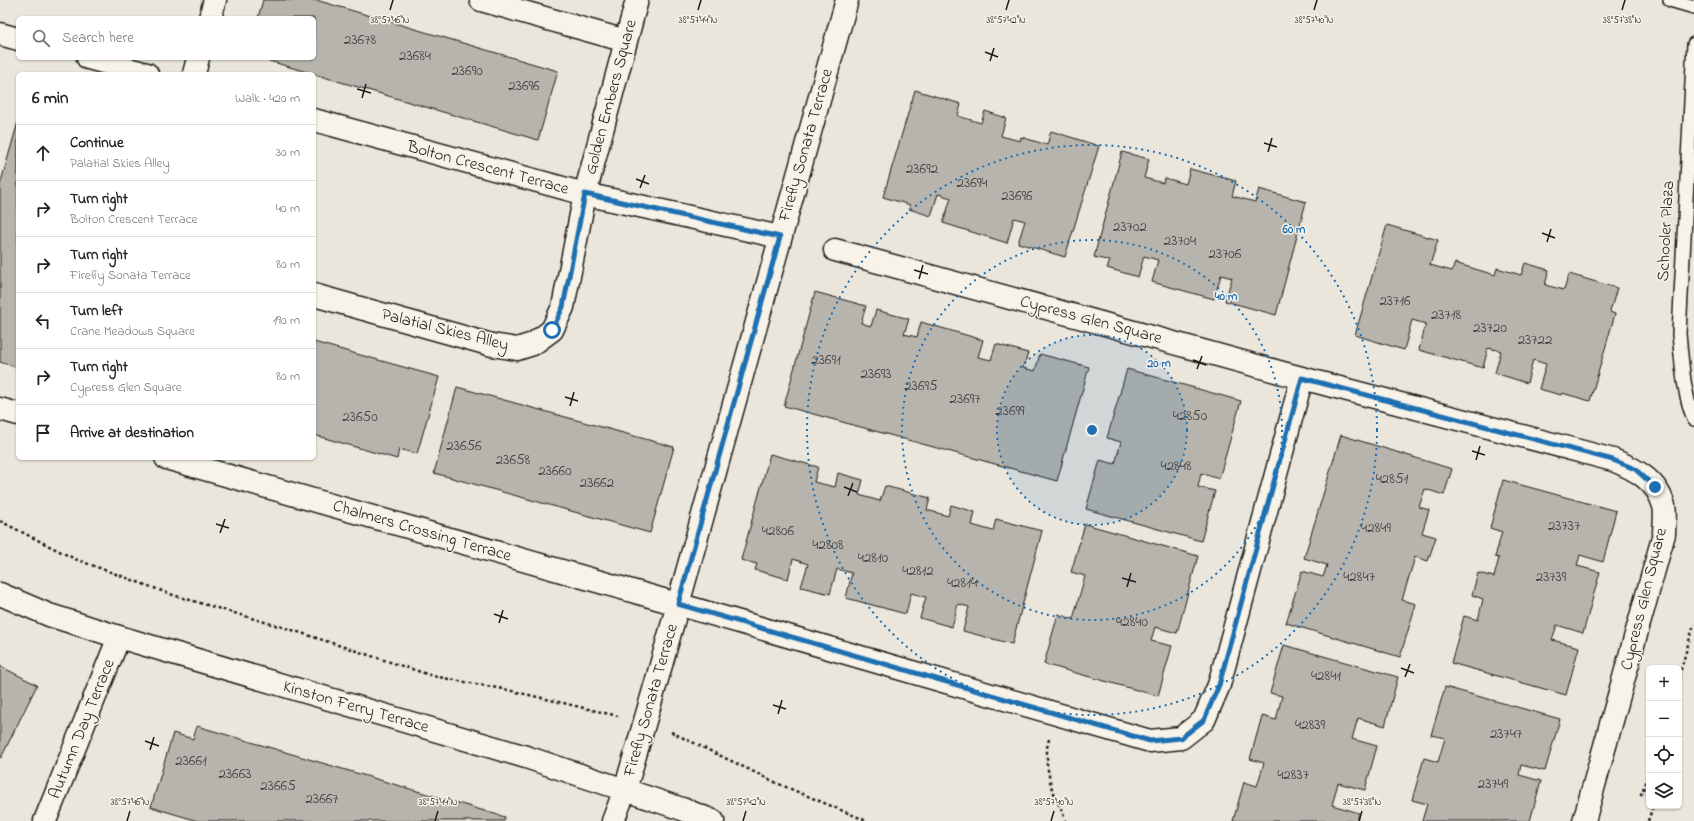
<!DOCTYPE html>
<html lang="en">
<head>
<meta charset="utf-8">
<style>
  body { margin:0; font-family:"Indie Flower",sans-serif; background:#f6f6f6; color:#222 }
  .controls { position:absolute; right:12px; bottom:12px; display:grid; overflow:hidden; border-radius:6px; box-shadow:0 1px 3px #0004 }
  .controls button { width:36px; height:36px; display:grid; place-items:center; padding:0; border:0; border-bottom:1px solid #e0e0e0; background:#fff; color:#222; font:20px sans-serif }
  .stop { position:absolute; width:12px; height:12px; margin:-9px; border:3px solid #1f6fb2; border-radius:50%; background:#fff }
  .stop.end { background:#1f6fb2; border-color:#fff; box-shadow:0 1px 4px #0008 }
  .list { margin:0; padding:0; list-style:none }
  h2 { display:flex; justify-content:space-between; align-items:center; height:52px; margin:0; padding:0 16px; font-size:17px }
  h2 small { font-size:13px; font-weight:400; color:#767676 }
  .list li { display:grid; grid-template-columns:26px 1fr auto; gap:12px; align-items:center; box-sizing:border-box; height:56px; padding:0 16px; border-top:1px solid #e0e0e0 }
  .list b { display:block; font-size:15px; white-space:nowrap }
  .list p { margin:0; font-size:13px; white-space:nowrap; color:#767676 }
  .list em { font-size:13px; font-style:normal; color:#767676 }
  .icon { flex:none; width:22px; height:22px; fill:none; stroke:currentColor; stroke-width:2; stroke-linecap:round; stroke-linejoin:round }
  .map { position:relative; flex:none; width:1694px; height:821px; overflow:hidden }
  .search { position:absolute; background:#fff; box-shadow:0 1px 3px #0004; left:16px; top:16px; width:300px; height:44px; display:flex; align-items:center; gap:10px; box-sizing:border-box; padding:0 14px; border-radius:6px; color:#767676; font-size:15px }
  .panel { position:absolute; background:#fff; box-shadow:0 1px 3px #0004; left:16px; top:72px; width:300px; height:388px; border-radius:6px }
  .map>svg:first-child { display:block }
  .building { fill:#b6b4ac; stroke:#1c1c1c }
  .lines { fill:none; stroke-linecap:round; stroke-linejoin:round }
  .lane-casing { stroke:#1c1c1c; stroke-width:16 }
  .street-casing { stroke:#1c1c1c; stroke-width:25 }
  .path { stroke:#1c1c1c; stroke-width:2.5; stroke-dasharray:3 3; stroke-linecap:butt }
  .lane { stroke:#f7f3e8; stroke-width:13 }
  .street { stroke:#f7f3e8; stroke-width:22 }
  .route { stroke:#1f6fb2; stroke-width:5 }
  .ticks { fill:none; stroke:#1c1c1c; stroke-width:1.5 }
  .ring { fill:none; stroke:#1f6fb2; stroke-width:2; stroke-dasharray:2 4 }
  .labels { text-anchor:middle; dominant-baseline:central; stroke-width:3; stroke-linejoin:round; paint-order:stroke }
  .number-label { font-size:15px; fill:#424240 }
  .street-label { font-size:17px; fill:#1c1c1c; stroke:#f7f3e8 }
  .ticks-label { font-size:10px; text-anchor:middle; fill:#1c1c1c; stroke:#f7f3e8; stroke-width:3; stroke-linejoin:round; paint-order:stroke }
  .centre { fill:#1f6fb2; stroke:#f7f3e8; stroke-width:2 }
  .ring-label { font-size:12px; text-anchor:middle; font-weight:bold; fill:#1f6fb2; stroke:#f7f3e8; stroke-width:3; stroke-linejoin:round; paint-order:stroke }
</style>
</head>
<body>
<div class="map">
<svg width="1694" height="821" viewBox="0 0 1694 821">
  <rect width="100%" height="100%" fill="#eae6dc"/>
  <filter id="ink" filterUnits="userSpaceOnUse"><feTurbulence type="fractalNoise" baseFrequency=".025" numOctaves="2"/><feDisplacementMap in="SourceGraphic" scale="8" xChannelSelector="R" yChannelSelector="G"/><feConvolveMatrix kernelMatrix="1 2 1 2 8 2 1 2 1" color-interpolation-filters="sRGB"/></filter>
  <g filter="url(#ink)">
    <path class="building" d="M263,0H316L558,71L538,140L259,58H314V18H258Z
      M915,90L961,104L958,116L981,123L985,111L1006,118L1001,136L1020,141L1021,137L1047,145L1051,131L1099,146L1065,257L1018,243L1025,221L1014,218L1007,243L943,223L951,198L938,194L931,216L909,209L910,205L883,197Z
      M18,122V368L0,362V185Z
      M1122,152L1149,159L1144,178L1163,183L1165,178L1186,184L1190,169L1236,181L1232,196L1255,202L1259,189L1306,202L1276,315L1225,301L1232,278L1221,275L1214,299L1152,282L1158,260L1144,256L1138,277L1107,268L1110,261L1094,257Z
      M1387,225L1438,240L1430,265L1452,271L1455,263L1495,275L1497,268L1521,275L1525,263L1549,270L1545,285L1564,290L1569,274L1617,288L1610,312L1615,314L1590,401L1562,393L1561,395L1539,389L1546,364L1533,360L1527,383L1495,373L1501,351L1488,348L1483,368L1419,350L1426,324L1412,320L1404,350L1355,335Z
      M815,292L866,306L861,323L871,326L876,310L909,319L904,334L917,337L921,322L983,340L978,357L991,360L996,344L1028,353L1023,368L1035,371L1040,354L1089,367L1057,481L784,406Z
      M314,342L439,377L417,454L399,449L397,459L314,435Z
      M1127,369L1241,401L1219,479L1201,473L1198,487L1215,491L1201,541L1086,509L1100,460L1115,464L1121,442L1107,438Z
      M457,387L674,447L650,533L434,473Z
      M1341,435L1452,469L1444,495L1425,489L1419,507L1429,510L1422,533L1436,537L1428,561L1415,557L1402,600L1416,604L1400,657L1286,623L1302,571L1323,577L1327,565L1304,558Z
      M770,454L818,467L814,482L835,487L838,473L863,480L859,495L880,501L885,486L930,498L927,510L948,516L951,505L975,512L972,525L993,531L996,519L1042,531L1012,644L963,631L969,607L958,604L952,627L920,618L926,597L911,593L906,614L846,598L852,573L837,569L830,594L801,587L808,564L793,559L788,579L755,570L757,564L741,560Z
      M1503,480L1616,511L1603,562L1580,555L1577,566L1600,572L1583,633L1557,625L1552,640L1579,647L1566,695L1451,663L1464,616L1478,620L1483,599L1472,595L1478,573L1494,577L1499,558L1495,557L1502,532L1490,528Z
      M1085,524L1198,556L1177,633L1155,627L1151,641L1172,646L1158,696L1044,664L1058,614L1073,619L1085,576L1071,572Z
      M1284,645L1398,677L1385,726L1358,718L1352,739L1377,746L1365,790L1338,783L1332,805L1359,813L1357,821H1233L1244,782L1257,786L1264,763L1250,759L1262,716L1276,720L1282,696L1270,693Z
      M0,666L37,685L1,758L0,757Z
      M1445,687L1560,719L1545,771L1521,765L1519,775L1541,781L1530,821H1422L1427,804L1412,800L1424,758L1438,762L1445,738L1431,735Z
      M197,726L505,817L504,821H198L151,807L173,733L193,739Z"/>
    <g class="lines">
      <defs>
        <path id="lane" d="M1670,0L1694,7
          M1694,44L1679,334C1682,363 1683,392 1694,419"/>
        <path id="street" d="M481,0L626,41
          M210,18L215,0
          M0,34L18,39
          M88,58L147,74
          M194,74L198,58
          M314,120L585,194L780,237
          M835,250L1283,373L1613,460C1635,469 1657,480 1664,506C1666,514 1664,526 1664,534L1584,821
          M314,295L492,345L517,349L533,344L552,330L563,307L585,194L637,0
          M0,409L18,414
          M166,458L653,597L1150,741L1181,738L1204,720L1219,685L1302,378
          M0,594L49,615L119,637L526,757L682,809L713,821
          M45,821L119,637
          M613,821L625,790L656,683L847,0"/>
      </defs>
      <use href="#lane" class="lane-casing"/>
      <use href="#street" class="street-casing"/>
      <path class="path" d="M0,521L75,559L173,595L292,630L433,676L508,690L618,716
        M1679,676L1694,624
        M671,732L779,784L867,821
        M1049,739L1047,748V765L1051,786L1066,821
        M1649,776L1641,794L1649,795
        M1648,821L1653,806"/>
      <use href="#lane" class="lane"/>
      <use href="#street" class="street"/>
    </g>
  </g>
  <g class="lines" filter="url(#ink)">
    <path class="route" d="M552,330L563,307L585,194L780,237L678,604L1150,741L1181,738L1204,720L1219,685L1302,378L1613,460L1635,469L1655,487"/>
  </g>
  <path class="ticks" d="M390,10L393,0M698,10L701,0M1006,10L1009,0M1314,10L1317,0M1622,10L1625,0M985,52L998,57M990,61L994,48M357,89L371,93M362,98L366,84M1264,143L1277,147M1268,152L1272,138M636,179L649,184M640,188L645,175M1542,233L1555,238M1547,242L1551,229M914,270L928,274M919,279L923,265M1193,360L1206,365M1197,369L1202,356M565,397L578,401M570,406L574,392M1472,451L1485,455M1476,460L1480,446M844,487L857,492M848,496L853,483M216,524L229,528M220,533L225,519M1122,578L1136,582M1127,587L1131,573M494,614L508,619M499,623L503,610M1401,668L1414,673M1405,677L1410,664M773,705L786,709M778,714L782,700M145,741L159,746M150,750L154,737M127,821L130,811M435,821L438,811M743,821L746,811M1051,821L1054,811M1359,821L1362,811"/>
  <circle cx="1092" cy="430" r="95" fill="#1f6fb2" fill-opacity=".12"/>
  <g class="ring">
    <circle cx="1092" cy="430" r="95"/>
    <circle cx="1092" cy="430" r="190"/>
    <circle cx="1092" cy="430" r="285"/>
  </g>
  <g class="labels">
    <g class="number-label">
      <text x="360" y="40">23678</text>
      <text x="415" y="56">23684</text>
      <text x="467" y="71">23690</text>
      <text x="524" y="86">23696</text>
      <text x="922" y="169">23692</text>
      <text x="972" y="183">23694</text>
      <text x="1017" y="196">23696</text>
      <text x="1130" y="227">23702</text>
      <text x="1180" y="241">23704</text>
      <text x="1225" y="254">23706</text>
      <text x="1395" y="301">23716</text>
      <text x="1446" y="315">23718</text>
      <text x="1490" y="328">23720</text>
      <text x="1535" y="340">23722</text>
      <text x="826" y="360">23691</text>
      <text x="876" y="374">23693</text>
      <text x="921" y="386">23695</text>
      <text x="965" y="399">23697</text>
      <text x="1010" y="411">23699</text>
      <text x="1190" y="416">42850</text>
      <text x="360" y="417">23650</text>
      <text x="464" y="446">23656</text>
      <text x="513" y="460">23658</text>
      <text x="1176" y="466">42848</text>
      <text x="555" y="471">23660</text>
      <text x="1392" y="479">42851</text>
      <text x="597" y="483">23662</text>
      <text x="1564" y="526">23737</text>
      <text x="1376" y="528">42849</text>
      <text x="778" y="531">42806</text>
      <text x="828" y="545">42808</text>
      <text x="873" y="558">42810</text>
      <text x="918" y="571">42812</text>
      <text x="1359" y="577">42847</text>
      <text x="1551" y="577">23739</text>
      <text x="962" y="583">42814</text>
      <text x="1132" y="622">42840</text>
      <text x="1326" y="676">42841</text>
      <text x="1310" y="725">42839</text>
      <text x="1506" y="734">23747</text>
      <text x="191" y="761">23661</text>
      <text x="235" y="774">23663</text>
      <text x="1293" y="775">42837</text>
      <text x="1493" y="784">23749</text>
      <text x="278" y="786">23665</text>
      <text x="322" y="799">23667</text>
    </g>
    <g class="street-label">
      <text transform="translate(611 97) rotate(-75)">Golden Embers Square</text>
      <text transform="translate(806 145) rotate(-74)">Firefly Sonata Terrace</text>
      <text transform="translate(488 168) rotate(15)">Bolton Crescent Terrace</text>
      <text transform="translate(1666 231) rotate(-87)">Schooler Plaza</text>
      <text transform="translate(1091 320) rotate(15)">Cypress Glen Square</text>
      <text transform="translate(445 330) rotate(14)">Palatial Skies Alley</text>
      <text transform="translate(422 531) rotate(16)">Chalmers Crossing Terrace</text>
      <text transform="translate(1644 599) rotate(-76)">Cypress Glen Square</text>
      <text transform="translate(651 700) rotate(-74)">Firefly Sonata Terrace</text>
      <text transform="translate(356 707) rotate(16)">Kinston Ferry Terrace</text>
      <text transform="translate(82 729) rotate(-68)">Autumn Day Terrace</text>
    </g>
  </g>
  <g class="ticks-label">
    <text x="390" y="23">38°57'46"N</text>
    <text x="698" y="23">38°57'44"N</text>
    <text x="1006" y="23">38°57'42"N</text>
    <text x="1314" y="23">38°57'40"N</text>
    <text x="1622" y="23">38°57'38"N</text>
    <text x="130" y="805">38°57'46"N</text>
    <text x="438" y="805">38°57'44"N</text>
    <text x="746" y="805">38°57'42"N</text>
    <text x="1054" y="805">38°57'40"N</text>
    <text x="1362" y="805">38°57'38"N</text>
  </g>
  <circle cx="1092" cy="430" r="6" class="centre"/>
  <g class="ring-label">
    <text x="1294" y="233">60 m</text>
    <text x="1226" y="300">40 m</text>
    <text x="1159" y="367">20 m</text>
  </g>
</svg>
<div class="controls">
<button>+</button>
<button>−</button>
<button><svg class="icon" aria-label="locate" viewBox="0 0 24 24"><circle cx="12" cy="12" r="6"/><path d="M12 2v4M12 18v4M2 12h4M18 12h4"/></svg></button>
<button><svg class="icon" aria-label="layers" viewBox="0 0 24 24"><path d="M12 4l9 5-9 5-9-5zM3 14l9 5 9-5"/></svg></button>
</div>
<div class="stop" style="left:552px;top:330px"></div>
<div class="stop end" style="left:1655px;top:487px"></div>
<div class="search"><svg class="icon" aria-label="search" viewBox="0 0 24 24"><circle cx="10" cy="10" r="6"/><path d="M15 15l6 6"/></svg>Search here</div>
<section class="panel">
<h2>6 min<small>Walk · 420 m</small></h2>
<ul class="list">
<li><svg class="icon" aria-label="ahead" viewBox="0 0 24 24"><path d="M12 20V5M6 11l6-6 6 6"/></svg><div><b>Continue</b><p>Palatial Skies Alley</p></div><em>30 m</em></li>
<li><svg class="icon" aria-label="right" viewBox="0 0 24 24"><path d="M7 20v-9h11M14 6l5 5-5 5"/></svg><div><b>Turn right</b><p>Bolton Crescent Terrace</p></div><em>40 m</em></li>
<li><svg class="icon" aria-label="right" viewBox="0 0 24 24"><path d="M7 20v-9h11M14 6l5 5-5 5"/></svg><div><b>Turn right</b><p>Firefly Sonata Terrace</p></div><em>80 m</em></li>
<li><svg class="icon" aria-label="left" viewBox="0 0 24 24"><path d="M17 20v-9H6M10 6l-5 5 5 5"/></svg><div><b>Turn left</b><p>Crane Meadows Square</p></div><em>190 m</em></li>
<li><svg class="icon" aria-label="right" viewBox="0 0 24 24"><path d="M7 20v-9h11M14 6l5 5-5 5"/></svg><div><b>Turn right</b><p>Cypress Glen Square</p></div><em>80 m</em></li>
<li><svg class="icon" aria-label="arrive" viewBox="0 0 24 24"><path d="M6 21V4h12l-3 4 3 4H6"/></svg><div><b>Arrive at destination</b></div></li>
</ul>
</section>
</div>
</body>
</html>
